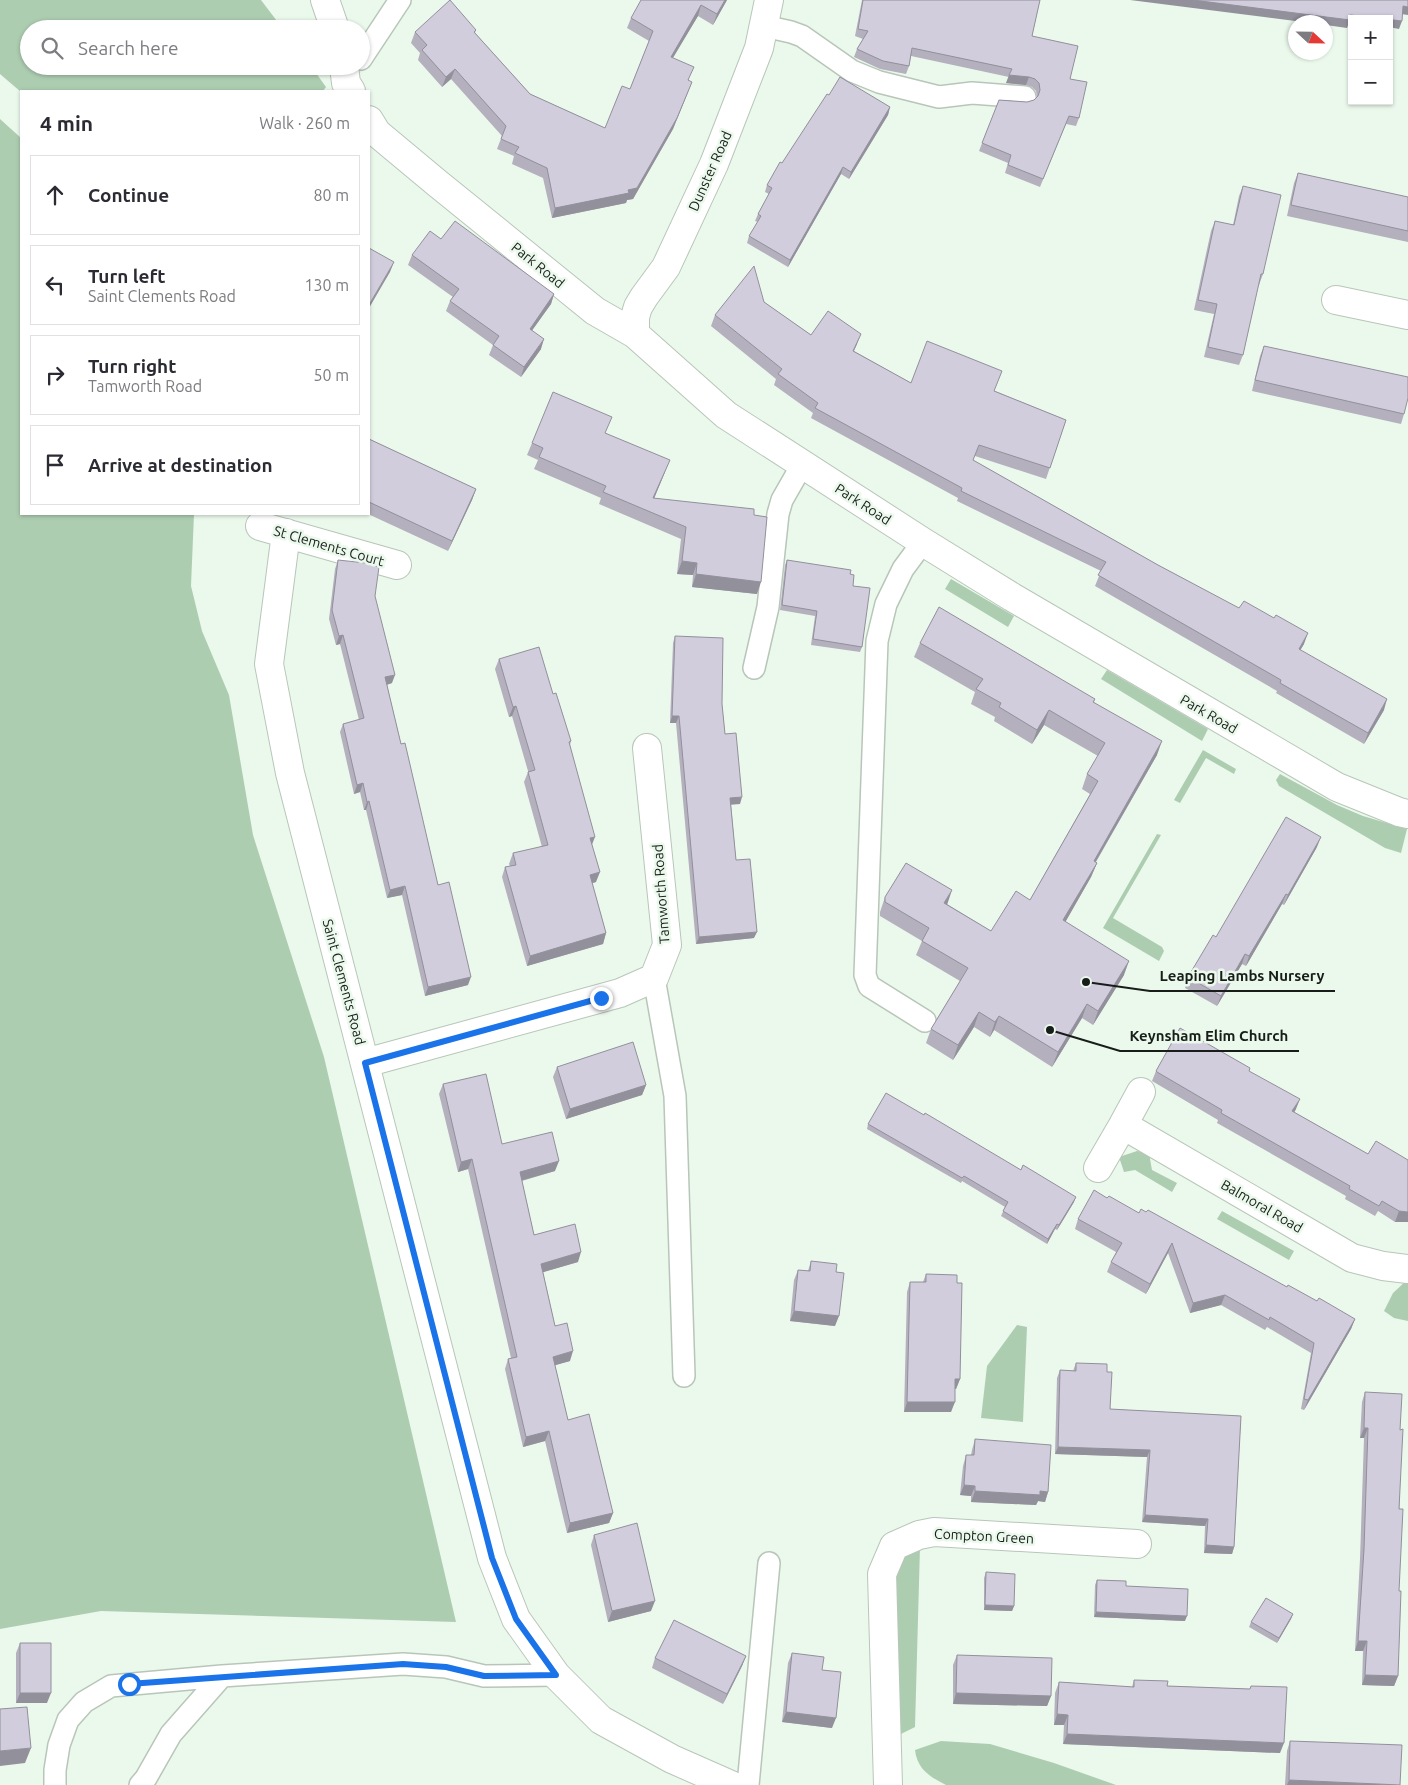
<!DOCTYPE html>
<html lang="en">
<head>
<meta charset="utf-8">
<style>
  body { margin:0; font-family:Ubuntu,sans-serif; background:#f2f2f3; color:#2b2b33 }
  .controls { position:absolute; right:15px; top:15px; display:grid; overflow:hidden; border-radius:0px; box-shadow:0 1px 4px #0004 }
  .controls button { width:45px; height:45px; display:grid; place-items:center; padding:0; border:0; border-bottom:1px solid #e1e1e2; background:#fff; color:#2b2b33; font:25px sans-serif }
  .compass { position:absolute; left:1288px; top:15px; width:45px; height:45px; border-radius:50%; background:#fff; box-shadow:0 1px 4px #0004; rotate:112deg }
  .stop { position:absolute; width:15px; height:15px; margin:-11px; border:4px solid #1a73e8; border-radius:50%; background:#fff }
  .stop.end { background:#1a73e8; border-color:#fff; box-shadow:0 1px 5px #0008 }
  .list { margin:0; padding:0; list-style:none }
  h2 { display:flex; justify-content:space-between; align-items:center; height:65px; margin:0; padding:0 20px; font-size:21px }
  h2 small { font-size:16px; font-weight:400; color:#7c7c81 }
  .list li { display:grid; grid-template-columns:32px 1fr auto; gap:15px; align-items:center; box-sizing:border-box; height:80px; margin:0 10px 10px; padding:0 10px; border:1px solid #e1e1e2; border-radius:0px }
  .list b { display:block; font-size:19px; white-space:nowrap }
  .list p { margin:0; font-size:16px; white-space:nowrap; color:#7c7c81 }
  .list em { font-size:16px; font-style:normal; color:#7c7c81 }
  .icon { flex:none; width:28px; height:28px; fill:none; stroke:currentColor; stroke-width:2; stroke-linecap:round; stroke-linejoin:round }
  .map { position:relative; flex:none; width:1408px; height:1785px; overflow:hidden }
  .search { position:absolute; background:#fff; box-shadow:0 1px 4px #0004; left:20px; top:20px; width:350px; height:55px; display:flex; align-items:center; gap:12px; box-sizing:border-box; padding:0 18px; border-radius:28px; color:#7c7c81; font-size:19px }
  .panel { position:absolute; background:#fff; box-shadow:0 1px 4px #0004; left:20px; top:90px; width:350px; height:425px; border-radius:0px }
  .map>svg:first-child { display:block }
  .green { fill:#adcdb1 }
  .lines { fill:none; stroke-linecap:round; stroke-linejoin:round }
  .service-casing { stroke:#b8c6b9; stroke-width:24 }
  .minor-casing { stroke:#b8c6b9; stroke-width:30 }
  .service { stroke:#fff; stroke-width:21 }
  .minor { stroke:#fff; stroke-width:28 }
  .wall { fill:#b4b0be }
  .shaded-wall { fill:#92909b }
  .building { fill:#d1cddd; stroke:#92909b }
  .route { stroke:#1a73e8; stroke-width:6 }
  .labels { text-anchor:middle; dominant-baseline:central; stroke-width:5; stroke-linejoin:round; paint-order:stroke }
  .street-label { font-size:14px; fill:#181d19; stroke:#ebf9ec }
  .leader { fill:none; stroke:#181d19; stroke-width:2 }
  .callout-dot { fill:#181d19; stroke:#ebf9ec; stroke-width:2 }
  .callout-label { font-size:15px; text-anchor:middle; font-weight:bold; fill:#181d19; stroke:#ebf9ec; stroke-width:5; stroke-linejoin:round; paint-order:stroke }
</style>
</head>
<body>
<div class="map">
<svg width="1408" height="1785" viewBox="0 0 1408 1785">
  <rect width="100%" height="100%" fill="#ebf9ec"/>
  <path class="green" d="M0,0H261L283,29H29V66H311L326,87L323,91L21,92L0,74Z
    M0,119L21,138V514H194L191,586L202,631L229,695L253,835L324,1057L456,1622L101,1611L0,1629Z
    M951,579L1014,616L1008,627L945,589Z
    M1107,670L1208,729L1202,741L1101,679Z
    M1203,750L1236,769L1234,774L1206,758L1180,803L1174,800Z
    M1280,774L1337,805L1363,816L1407,829L1401,853L1385,848L1279,786L1276,780Z
    M1157,834L1161,835L1113,918L1162,947L1164,951L1159,961L1103,928Z
    M1137,1151L1149,1153L1152,1170L1177,1183L1172,1192L1135,1170L1124,1172L1119,1157Z
    M1222,1211L1294,1251L1289,1260L1217,1219Z
    M1407,1280H1408V1321L1394,1318L1384,1311L1393,1293Z
    M1017,1325L1027,1327L1023,1422L981,1418L987,1366Z
    M920,1547L915,1727L899,1735L895,1574L904,1557Z
    M941,1741L990,1744L1054,1763L1116,1785H946C930,1777 917,1769 915,1750Z"/>
  <g class="lines">
    <defs>
      <path id="service" d="M764,26L791,32L802,36L852,71L879,82L939,97L972,93L1025,97
        M361,59L400,0
        M923,542L903,569L886,604L877,641L865,975L869,986L925,1021
        M754,668L768,607L778,514L782,500L802,465
        M654,978L675,1096L684,1376
        M55,1785V1770L59,1745L68,1720L84,1702L111,1686L222,1676L403,1664L446,1667L484,1676L556,1675
        M140,1785L146,1778L171,1734L222,1676
        M748,1785L769,1563"/>
      <path id="minor" d="M325,0L335,29
        M344,66L346,83L351,91
        M369,120L377,133L437,183L595,311L635,334L726,415L923,542L1012,597L1337,787L1399,812L1408,814
        M1336,300L1408,315
        M635,334V317L638,307L644,297L666,267L714,164L759,48L769,0
        M260,526L397,565
        M286,533L269,664L290,773L492,1558L516,1619L556,1675L601,1720L672,1759L731,1785
        M365,1063L620,993L654,978L667,945L647,748
        M1123,1125L1352,1258L1383,1266L1408,1269
        M1098,1168L1123,1125L1141,1092
        M888,1785L882,1574L894,1546L919,1535L934,1532L1137,1544"/>
    </defs>
    <use href="#service" class="service-casing"/>
    <use href="#minor" class="minor-casing"/>
    <use href="#service" class="service"/>
    <use href="#minor" class="minor"/>
  </g>
  <path class="wall" d="M727,0L713,25L698,16L672,58L689,80L688,92L673,129L633,199L627,200L626,203L552,218L543,178L512,164L514,156L497,149L502,136L451,79L442,87L418,60L420,53L411,43L415,32L476,30L475,33L530,94L605,128L630,89L649,41L627,28L631,18Z
    M862,0H1040L1032,36L1070,79L1079,118L1076,126L1066,124L1040,187L1005,173L1008,163L979,151L999,100L1027,102L1034,100L1037,97L1036,91L1032,87L1026,85L1006,83L1009,77L911,56L909,66L906,74L880,69L854,57L857,49L863,39L855,36Z
    M829,95L890,107L888,115L849,179L841,174L788,267L747,243L749,236L758,222L755,221L758,214L769,194L765,192L767,185Z
    M1298,173L1408,197V242L1287,216L1294,183Z
    M1243,186L1263,274L1259,285L1258,284L1243,355L1239,365L1204,357L1214,314L1194,310L1206,254L1211,231L1215,221L1233,225L1239,196Z
    M441,239L554,294L551,304L532,330L541,349L521,377L489,355L493,345L446,311L450,301L453,297L408,265L412,255Z
    M764,302L811,335L857,344L854,351L911,383L995,391L1066,420L1046,479L975,456L973,460L1158,565L1304,644L1300,650L1384,710L1364,744L1276,693L1277,691L1095,586L1101,571L957,501L958,498L811,418L813,413L774,385L776,379L711,326L715,315Z
    M1264,346L1404,414L1401,424L1252,391L1260,356Z
    M606,433L665,472L654,498L754,515L757,594L692,587L693,575L677,574L681,539L599,504L601,498L534,469L538,460L527,455L532,443Z
    M369,439L476,489L472,500L448,551L368,514Z
    M338,560L375,596L392,683L387,685L401,744L438,885L468,985L425,996L402,895L387,898L366,810H364L360,792L354,794L340,732L343,724L359,720L340,644L336,645L329,619L335,569Z
    M787,560L850,574L862,647L860,652L811,645L815,616L780,610L785,565Z
    M675,636L722,704L725,734L740,804H731L736,860L754,938L696,944L676,723H670L673,643Z
    M920,643L1095,699L1094,702L1157,755L1096,862L1097,863L1091,877L1065,922L1124,975L1093,1025L1082,1018L1052,1067L994,1030L990,1037L974,1027L953,1060L926,1043L931,1029L960,981L916,955L922,941L880,916V912L885,897L947,904L991,931L1030,900L1090,794L1082,789L1087,774L1098,756L1044,725L1032,744L994,721L995,717L971,704L975,692L914,657Z
    M499,659L553,694L571,741L570,745L592,845L596,882L592,883L606,933L603,944L527,966L502,877L505,867L510,866L509,864L513,853L542,847L524,782L528,772V771L512,716L509,717L495,669Z
    M1317,847L1284,905L1282,904L1246,966L1242,964L1217,1006L1185,988L1188,977L1216,937Z
    M557,1067L646,1085L642,1095L566,1119L553,1077Z
    M1250,1068L1249,1071L1296,1109L1294,1112L1368,1154L1408,1222H1395L1378,1211L1375,1216L1345,1199L1346,1196L1217,1123L1218,1120L1152,1081L1156,1071Z
    M443,1084L502,1144L555,1171L522,1181L534,1235L578,1262L543,1272L555,1326L570,1361L555,1365L568,1420L613,1513L609,1523L567,1533L545,1441L523,1447L505,1369L508,1359L511,1358L468,1169L458,1172L439,1094Z
    M868,1124L1074,1202L1057,1230L1055,1229L1047,1244L1001,1216L1005,1207L962,1181L961,1183L867,1129Z
    M1107,1198L1139,1213L1287,1287L1355,1319L1351,1329L1304,1410L1301,1409L1311,1353L1267,1327L1265,1330L1221,1305L1190,1313L1168,1253L1146,1294L1107,1272L1111,1262L1116,1252L1075,1229L1078,1219Z
    M811,1261L836,1272L835,1326L790,1321L794,1280L798,1270L808,1271Z
    M926,1274L957,1283L960,1379L956,1389H955L951,1412H904L907,1292L910,1282H923Z
    M1076,1363L1107,1372L1110,1409L1241,1416L1234,1547L1232,1554L1204,1553L1205,1526L1142,1522L1147,1457L1055,1454L1057,1378L1060,1370L1073,1371Z
    M1365,1392L1400,1430L1398,1676L1394,1686L1362,1685L1363,1651H1355L1360,1559L1364,1438H1360L1362,1402Z
    M975,1439L1048,1492L1045,1502L1038,1501L1036,1505L971,1502V1496L960,1495L963,1466L966,1455H971L972,1450Z
    M594,1535L651,1611L608,1622L591,1545Z
    M986,1572L1014,1606L1012,1611L984,1610V1578Z
    M1097,1580L1185,1621L1094,1617L1095,1585Z
    M1293,1614L1291,1619L1277,1643L1249,1627L1251,1622Z
    M20,1643L47,1703H16V1653Z
    M792,1653L822,1670L832,1728L782,1722L788,1663Z
    M957,1655L1051,1696L1047,1706L953,1704V1665Z
    M746,1656L742,1666L723,1704L652,1668L655,1658Z
    M1134,1680L1167,1686L1250,1689L1251,1686L1280,1753L1063,1744L1064,1725H1054L1055,1693L1059,1682L1132,1687Z
    M1290,1741L1400,1785H1285L1287,1751Z"/>
  <path class="shaded-wall" d="M725,0H727L713,25L717,14Z
    M1130,0H1193L1384,19H1352V23H1349L1347,28L1326,25V22H1303Z
    M701,5L698,16L667,68L671,57Z
    M1403,6L1408,7V15L1401,14Z
    M1389,19L1402,21L1399,29L1389,27Z
    M455,69L451,79L442,87L446,77Z
    M1009,75L1029,77L1026,85L1006,83Z
    M692,82L673,129L633,199L627,200L626,203L552,218L555,208Z
    M890,107L888,115L849,179L851,172Z
    M843,167L841,174L788,267L790,260Z
    M394,262L390,272L369,308V305Z
    M554,294L551,304L526,339L530,329Z
    M861,334L857,344L849,361L853,351Z
    M544,339L541,349L521,377L524,367Z
    M670,460L665,472L649,511L653,498Z
    M476,489L472,500L448,551L452,541Z
    M682,561L697,563L693,575L677,574Z
    M696,574L761,582L757,594L692,587Z
    M1308,633L1304,644L1295,659L1299,649Z
    M343,635L340,644L336,645L339,636Z
    M395,675L392,683L382,686L385,677Z
    M1387,699L1384,710L1364,744L1368,733Z
    M516,706L512,716L509,717L513,707Z
    M1049,710L1044,725L1032,744L1037,730Z
    M672,716H679L676,723H670Z
    M1162,741L1157,755L1088,875L1094,861Z
    M363,783L360,792L354,794L357,785Z
    M742,797L740,804L728,805L730,798Z
    M369,801L366,810H364L367,802Z
    M595,837L591,847L590,838Z
    M1321,837L1317,847L1284,905L1288,895Z
    M1097,863L1091,877L1058,935L1063,920Z
    M600,872L596,882L586,885L590,875Z
    M405,886L402,895L387,898L390,890Z
    M952,890L947,905L944,903Z
    M1286,894L1282,904L1246,966L1249,956Z
    M757,932L754,938L696,944L699,937Z
    M606,933L603,944L527,966L530,956Z
    M1245,954L1242,964L1217,1006L1221,996Z
    M1129,961L1124,975L1093,1025L1098,1011Z
    M471,977L468,985L425,996L428,987Z
    M1087,1004L1082,1018L1052,1067L1058,1052Z
    M979,1012L974,1027L953,1060L958,1045Z
    M999,1016L994,1030L990,1037L995,1022Z
    M646,1085L642,1095L566,1119L570,1109Z
    M1300,1099L1296,1109L1289,1122L1292,1111Z
    M472,1159L468,1169L458,1172L461,1162Z
    M559,1161L555,1171L516,1182L520,1172Z
    M1076,1197L1074,1202L1057,1230L1059,1225Z
    M1399,1211L1408,1212V1222H1395Z
    M1057,1224L1055,1229L1047,1244L1048,1239Z
    M1172,1243L1168,1253L1146,1294L1150,1284Z
    M581,1252L578,1262L537,1274L541,1264Z
    M1225,1295L1221,1305L1190,1313L1193,1303Z
    M794,1311L839,1316L835,1326L790,1321Z
    M1355,1319L1351,1329L1304,1410L1308,1400Z
    M573,1351L570,1361L549,1367L553,1357Z
    M955,1379H960L956,1389H951Z
    M907,1402H955L951,1412H904Z
    M1364,1428H1368L1364,1438H1360Z
    M549,1431L545,1441L523,1447L526,1437Z
    M1058,1447L1150,1450L1147,1457L1055,1454Z
    M964,1485L975,1486L971,1496L960,1495Z
    M975,1491H1040L1048,1492L1045,1502L1038,1501L1036,1505L971,1502Z
    M613,1513L609,1523L567,1533L570,1523Z
    M1145,1515L1208,1519L1205,1526L1142,1522Z
    M1206,1545L1234,1547L1232,1554L1204,1553Z
    M655,1601L651,1611L608,1622L612,1611Z
    M985,1605L1014,1606L1012,1611L984,1610Z
    M1096,1612L1187,1616L1185,1621L1094,1617Z
    M1293,1614L1291,1619L1277,1643L1279,1638Z
    M1358,1641H1367L1363,1651H1355Z
    M746,1656L742,1666L723,1704L727,1694Z
    M1365,1675L1398,1676L1394,1686L1362,1685Z
    M20,1693H51L47,1703H16Z
    M956,1693L1051,1696L1047,1706L953,1704Z
    M786,1712L836,1718L832,1728L782,1722Z
    M1057,1714L1068,1715L1064,1725H1054Z
    M1067,1734L1284,1743L1280,1753L1063,1744Z
    M31,1748L25,1763L0,1766V1751Z
    M1289,1780L1400,1785H1287Z"/>
  <path class="building" d="M450,0L476,30L474,32L530,94L605,128L622,86L630,89L653,31L631,18L641,0H725L717,14L701,5L671,57L694,67L688,80L692,82L677,118L637,188L628,190L629,193L555,208L547,168L515,153L519,147L501,139L506,126L455,69L446,77L422,50L427,45L415,32Z
    M863,0H1040L1032,36L1078,46L1070,79L1087,82L1079,118L1069,116L1043,179L1008,165L1011,155L982,143L999,100L1027,102L1034,100L1038,96L1040,90L1039,83L1035,79L1029,77L1009,75L1012,69L912,48L909,66L883,61L857,49L868,31L858,29Z
    M1193,0H1408V7L1403,6L1402,21L1350,15V20Z
    M840,77L890,107L851,172L843,167L790,260L749,236L761,216L758,214L772,188L767,185L780,162L782,163L827,94L829,95Z
    M1298,173L1408,197V231L1291,205Z
    M1243,186L1281,195L1263,274H1261L1243,355L1208,347L1217,304L1198,300L1215,221L1234,225Z
    M455,221L554,294L530,329L544,339L524,367L493,345L499,336L450,301L459,289L412,255L430,231L441,239Z
    M369,248L394,262L369,305Z
    M754,266L764,302L811,335L828,311L861,334L853,351L911,383L927,341L1002,371L994,391L1066,420L1050,468L979,445L973,460L1158,565L1239,608L1244,601L1274,618L1276,615L1308,633L1299,649L1387,699L1368,733L1280,683L1281,680L1098,575L1106,562L961,491L962,488L815,408L818,403L778,374L782,369L715,315Z
    M1264,346L1408,377V398L1404,414L1255,380Z
    M553,392L612,417L605,433L670,460L653,498L754,509V515L767,517L761,582L696,574L697,563L682,561L686,527L603,492L606,486L539,457L543,448L532,443Z
    M369,439L476,489L452,541L369,502Z
    M338,560L366,563L379,567L375,596L395,675L385,677L401,744L405,743L438,885L449,882L471,977L428,987L405,886L390,890L369,801L367,802L363,783L357,785L343,724L364,718L343,635L339,636L332,610Z
    M787,560L851,570L850,574L854,575L853,586L870,588L862,647L813,639L817,611L782,605Z
    M939,607L1066,682L1095,699L1093,702L1162,741L1094,861L1097,863L1063,920L1129,961L1098,1011L1087,1004L1058,1052L999,1016L995,1022L979,1012L958,1045L931,1029L968,968L922,941L929,928L885,902V897L906,863L952,890L944,903L991,931L1016,891L1030,900L1098,781L1087,774L1105,743L1049,710L1037,730L999,707L1001,703L976,689L983,679L920,643Z
    M675,636L723,638L722,704L725,734L736,733L742,797L730,798L736,860L750,859L757,932L699,937L679,716H672Z
    M539,647L553,694L556,693L571,741L569,742L595,837L590,838L600,872L590,875L606,933L530,956L505,867L516,865L513,853L548,845L528,772L535,770L516,706L513,707L499,659Z
    M1286,817L1321,837L1288,895L1286,894L1249,956L1245,954L1221,996L1188,977L1213,935L1216,937Z
    M1180,1028L1250,1068L1249,1071L1300,1099L1292,1111L1368,1154L1376,1141L1408,1160V1212L1399,1211L1382,1201L1379,1206L1349,1189L1350,1186L1221,1113L1222,1110L1157,1072L1156,1071Z
    M633,1042L646,1085L570,1109L557,1067Z
    M486,1074L502,1144L552,1132L559,1161L520,1172L534,1235L575,1224L581,1252L541,1264L555,1326L567,1323L573,1351L553,1357L568,1420L589,1414L613,1513L570,1523L549,1431L526,1437L508,1359L517,1357L472,1159L461,1162L443,1084Z
    M886,1093L924,1115L925,1113L1021,1170L1023,1165L1076,1197L1059,1225L1057,1224L1048,1239L1003,1211L1008,1202L964,1176L962,1178L868,1124Z
    M1094,1190L1107,1198L1109,1196L1139,1213L1141,1209L1146,1212L1148,1210L1287,1287L1288,1285L1317,1301L1319,1298L1355,1319L1308,1400L1304,1399L1314,1343L1270,1317L1269,1320L1225,1295L1193,1303L1172,1243L1150,1284L1111,1262L1122,1243L1078,1219Z
    M811,1261L837,1264L836,1272L844,1273L839,1316L794,1311L798,1270L810,1271Z
    M926,1274L957,1275V1283H962L960,1379H955V1402H907L910,1282H926Z
    M1076,1363L1107,1364V1372H1112L1110,1409L1241,1416L1234,1547L1206,1545L1208,1519L1145,1515L1150,1450L1058,1447L1060,1370L1076,1371Z
    M1365,1392L1402,1394L1400,1430L1403,1429L1399,1509H1403L1399,1591H1401L1398,1676L1365,1675L1367,1641H1358L1364,1549L1368,1428H1364Z
    M975,1439L1051,1445L1048,1492L1040,1491V1495L975,1491V1486L964,1485L966,1455H974Z
    M637,1523L655,1601L612,1611L594,1535Z
    M986,1572L1015,1574L1014,1606L985,1605Z
    M1097,1580L1126,1581V1586L1188,1589L1187,1616L1096,1612Z
    M1266,1598L1293,1614L1279,1638L1251,1622Z
    M674,1620L746,1656L727,1694L655,1658Z
    M20,1643H51V1693H20Z
    M792,1653L824,1657L822,1670L841,1672L836,1718L786,1712Z
    M957,1655L1052,1658L1051,1696L956,1693Z
    M1134,1680L1168,1681L1167,1686L1250,1689L1251,1686L1287,1687L1284,1743L1067,1734L1068,1715L1057,1714L1059,1682L1134,1687Z
    M27,1707L31,1748L0,1751V1709Z
    M1290,1741L1402,1745L1400,1785L1289,1780Z"/>
  <g class="lines">
    <path class="route" d="M129,1684L403,1664L446,1667L484,1676L556,1675L516,1619L492,1558L365,1063L601,998"/>
  </g>
  <g class="labels">
    <g class="street-label">
      <text transform="translate(710 171) rotate(-66)">Dunster Road</text>
      <text transform="translate(538 265) rotate(39)">Park Road</text>
      <text transform="translate(863 504) rotate(33)">Park Road</text>
      <text transform="translate(329 546) rotate(16)">St Clements Court</text>
      <text transform="translate(1209 714) rotate(30)">Park Road</text>
      <text transform="translate(661 894) rotate(-94)">Tamworth Road</text>
      <text transform="translate(344 982) rotate(75)">Saint Clements Road</text>
      <text transform="translate(1262 1206) rotate(30)">Balmoral Road</text>
      <text transform="translate(984 1536) rotate(3)">Compton Green</text>
    </g>
  </g>
  <path class="leader" d="M1086 982L1150 991H1335M1050 1030L1120 1051H1299"/>
  <g class="callout-dot">
    <circle cx="1086" cy="982" r="5"/>
    <circle cx="1050" cy="1030" r="5"/>
  </g>
  <g class="callout-label">
    <text x="1242" y="981">Leaping Lambs Nursery</text>
    <text x="1209" y="1041">Keynsham Elim Church</text>
  </g>
</svg>
<div class="controls">
<button>+</button>
<button>−</button>
</div>
<svg class="compass" viewBox="-18 -18 36 36"><path d="M0-13l5 13h-10z" fill="#e53935"/><path d="M0 13l5-13h-10z" fill="#7c7c81"/></svg>
<div class="stop" style="left:129px;top:1684px"></div>
<div class="stop end" style="left:601px;top:998px"></div>
<div class="search"><svg class="icon" aria-label="search" viewBox="0 0 24 24"><circle cx="10" cy="10" r="6"/><path d="M15 15l6 6"/></svg>Search here</div>
<section class="panel">
<h2>4 min<small>Walk · 260 m</small></h2>
<ul class="list">
<li><svg class="icon" aria-label="ahead" viewBox="0 0 24 24"><path d="M12 20V5M6 11l6-6 6 6"/></svg><div><b>Continue</b></div><em>80 m</em></li>
<li><svg class="icon" aria-label="left" viewBox="0 0 24 24"><path d="M17 20v-9H6M10 6l-5 5 5 5"/></svg><div><b>Turn left</b><p>Saint Clements Road</p></div><em>130 m</em></li>
<li><svg class="icon" aria-label="right" viewBox="0 0 24 24"><path d="M7 20v-9h11M14 6l5 5-5 5"/></svg><div><b>Turn right</b><p>Tamworth Road</p></div><em>50 m</em></li>
<li><svg class="icon" aria-label="arrive" viewBox="0 0 24 24"><path d="M6 21V4h12l-3 4 3 4H6"/></svg><div><b>Arrive at destination</b></div></li>
</ul>
</section>
</div>
</body>
</html>
